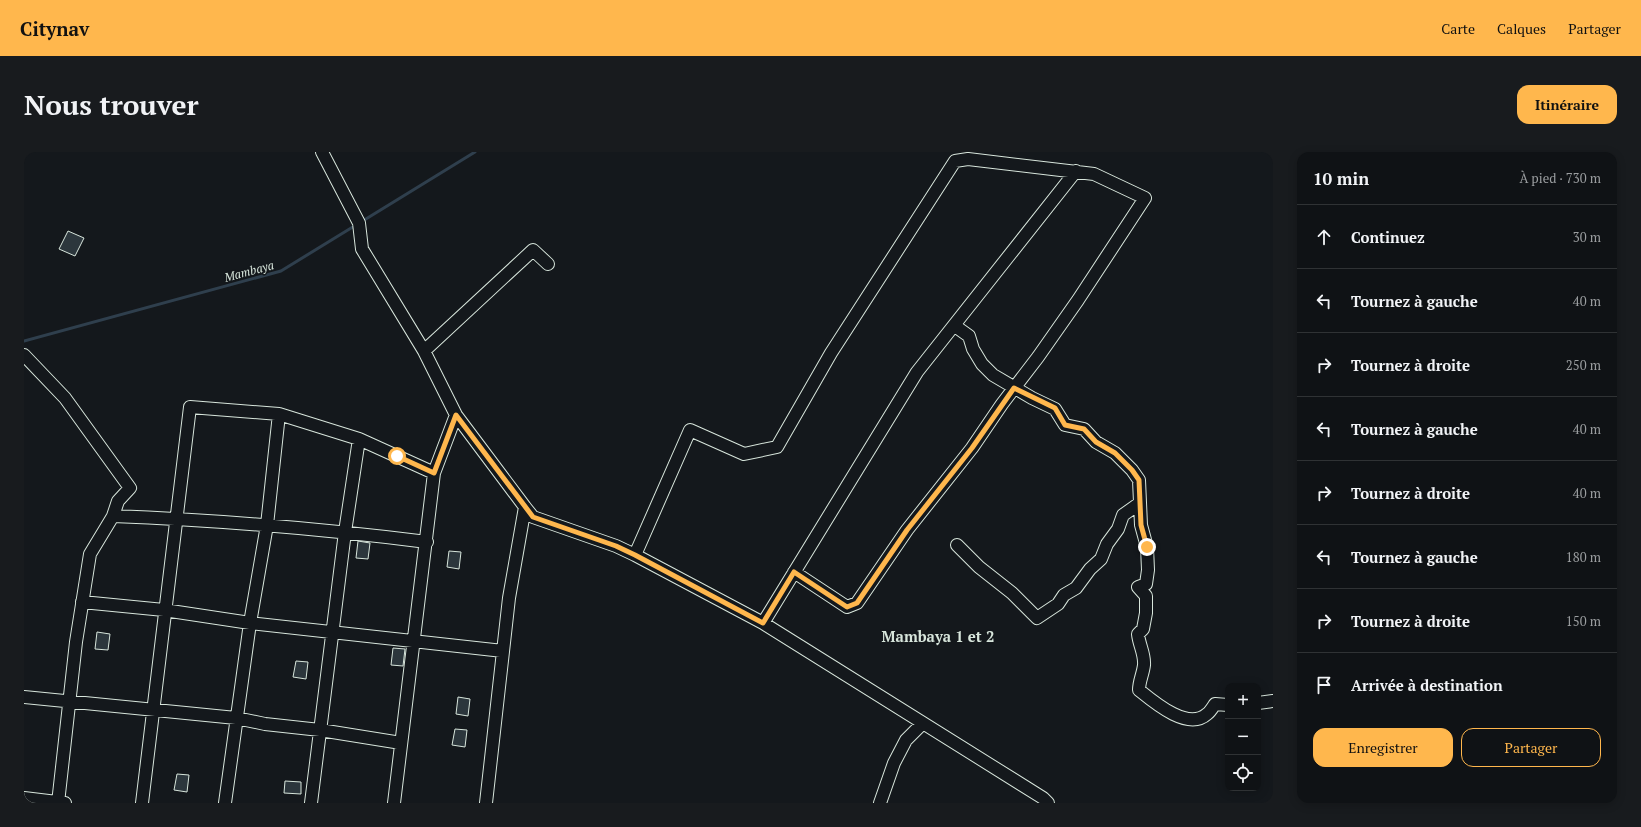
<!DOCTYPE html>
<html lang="fr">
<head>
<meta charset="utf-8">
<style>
  body { margin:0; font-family:"PT Serif",serif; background:#181b1e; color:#f1f3f6 }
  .controls { position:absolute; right:12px; bottom:12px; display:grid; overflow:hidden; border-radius:8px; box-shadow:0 2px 10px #0003 }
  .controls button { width:36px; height:36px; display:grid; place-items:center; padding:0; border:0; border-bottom:1px solid #2f3234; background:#0f1215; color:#f1f3f6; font:20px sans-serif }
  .stop { position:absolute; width:12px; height:12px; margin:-9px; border:3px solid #ffb74d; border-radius:50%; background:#fff }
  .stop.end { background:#ffb74d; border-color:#fff; box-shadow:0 1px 4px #0008 }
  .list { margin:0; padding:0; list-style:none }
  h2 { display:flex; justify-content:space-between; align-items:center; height:52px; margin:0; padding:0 16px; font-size:17px }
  h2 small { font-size:13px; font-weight:400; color:#9b9ea0 }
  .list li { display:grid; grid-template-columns:26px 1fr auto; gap:12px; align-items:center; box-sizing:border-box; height:64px; padding:0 16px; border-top:1px solid #2f3234 }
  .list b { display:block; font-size:15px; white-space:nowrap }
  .list em { font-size:13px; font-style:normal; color:#9b9ea0 }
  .actions { display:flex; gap:8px; padding:12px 16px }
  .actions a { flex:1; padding:9px 0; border:1px solid #ffb74d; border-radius:12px; text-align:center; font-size:14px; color:#ffb74d }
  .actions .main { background:#ffb74d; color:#111 }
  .icon { flex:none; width:22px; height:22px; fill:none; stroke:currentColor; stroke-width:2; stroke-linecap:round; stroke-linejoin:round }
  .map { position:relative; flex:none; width:1249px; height:651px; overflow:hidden; border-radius:12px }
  header { display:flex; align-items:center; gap:24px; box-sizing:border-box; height:56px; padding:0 20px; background:#ffb74d; color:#111 }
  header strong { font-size:19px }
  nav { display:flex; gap:22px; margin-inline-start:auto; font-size:14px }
  .intro { display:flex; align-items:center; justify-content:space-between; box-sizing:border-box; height:96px; padding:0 24px }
  h1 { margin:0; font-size:28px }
  .button { padding:10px 18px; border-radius:12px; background:#ffb74d; color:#111; font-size:14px; font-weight:700 }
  main { display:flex; gap:24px; padding:0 24px }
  aside { flex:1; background:#0f1215; border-radius:12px; box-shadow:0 2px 10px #0003 }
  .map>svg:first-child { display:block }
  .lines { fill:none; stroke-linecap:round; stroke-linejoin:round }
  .stream { stroke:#2f3f4d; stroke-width:3 }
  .building { fill:#2c363c; stroke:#d8e6dc }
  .minor-casing { stroke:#d8e6dc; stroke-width:14 }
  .minor { stroke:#14181c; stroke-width:12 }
  .route { stroke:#ffb74d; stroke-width:5 }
  .labels { text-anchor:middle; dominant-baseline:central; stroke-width:3; stroke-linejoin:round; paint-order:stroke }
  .water-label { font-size:12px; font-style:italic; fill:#d8e6dc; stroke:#14181c }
  .district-label { font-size:15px; font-weight:bold; fill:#d8e6dc; stroke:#14181c }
</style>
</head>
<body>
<header>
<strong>Citynav</strong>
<nav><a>Carte</a><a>Calques</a><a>Partager</a></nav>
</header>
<div class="intro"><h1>Nous trouver</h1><a class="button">Itinéraire</a></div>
<main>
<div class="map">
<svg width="1249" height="651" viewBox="0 0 1249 651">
  <rect width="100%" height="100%" fill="#14181c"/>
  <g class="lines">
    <path class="stream" d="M337,70L451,0
      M0,189L257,119L332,73"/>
  </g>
  <path class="building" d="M44,79L60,86L51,104L35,97Z
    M334,389L346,391L344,407L332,406Z
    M425,399L437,400L435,417L423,415Z
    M73,480L86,482L84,498L71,497Z
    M369,496L381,497L379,514L367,513Z
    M272,509L284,510L282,527L269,525Z
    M434,545L446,547L444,564L432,562Z
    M431,577L443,578L441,595L428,593Z
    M153,622L165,623L163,640L150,638Z
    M261,629L277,630V642L260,641Z"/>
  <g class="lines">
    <defs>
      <path id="minor" d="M298,0L335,71L338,97L400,199L432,263L501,355L509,365L592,394L611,403L739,471L1019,646L1024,651
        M931,174L945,184L949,197L958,212L969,223L1008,246L1031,257L1041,273L1060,277L1072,290L1091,301L1108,318L1115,328L1117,373L1123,395L1124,418L1122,432L1114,435L1122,444V461L1119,477L1114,482C1115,493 1121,502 1120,513C1119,522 1115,529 1115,538C1131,551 1164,579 1183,562C1186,560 1189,555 1191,552L1204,553
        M400,199L509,98L524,112
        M0,203L41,246L106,336L94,349L89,364
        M933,393L955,415L988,441L1013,466L1034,452L1040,443L1052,436L1066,417L1077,407L1083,392L1094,377L1099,363L1116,351
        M611,403L666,278L720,302L753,295L807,201L931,9L944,7L1070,22L1121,46L1054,148L1014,205L978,252L948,296L883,378L833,451L823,455L770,420
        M58,450L140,458L226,471L479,499
        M739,471L893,220L1052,19
        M0,545L212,566L241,572L296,578L377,591
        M1234,551L1249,549
        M0,646L41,651
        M34,651L52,490L66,402L89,364C194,368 298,377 403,390
        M118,651L166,255L255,262L335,287L410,321
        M201,651L226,471L243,373L255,262
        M287,651L321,380L335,287
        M370,651L410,321L432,263
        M462,651L485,446L501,355
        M856,651L870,611L882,588L899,571"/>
    </defs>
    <use href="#minor" class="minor-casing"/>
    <use href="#minor" class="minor"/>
  </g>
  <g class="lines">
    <path class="route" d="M373,304L410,321L432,263L509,365L592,394L611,403L739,471L770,420L823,455L833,451L883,378L948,296L990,236L1031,256L1041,273L1060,277L1072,290L1091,301L1108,318L1115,328L1117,373L1123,395"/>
  </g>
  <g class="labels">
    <g class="water-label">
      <text transform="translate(225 119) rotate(-15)">Mambaya</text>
    </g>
    <g class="district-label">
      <text x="914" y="484">Mambaya 1 et 2</text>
    </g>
  </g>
</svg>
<div class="controls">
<button>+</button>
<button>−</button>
<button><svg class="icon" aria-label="locate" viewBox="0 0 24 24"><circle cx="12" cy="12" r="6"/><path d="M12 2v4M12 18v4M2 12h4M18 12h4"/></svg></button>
</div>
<div class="stop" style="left:373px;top:304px"></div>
<div class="stop end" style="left:1123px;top:395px"></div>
</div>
<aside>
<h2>10 min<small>À pied · 730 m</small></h2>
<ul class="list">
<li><svg class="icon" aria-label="ahead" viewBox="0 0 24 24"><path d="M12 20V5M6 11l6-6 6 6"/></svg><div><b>Continuez</b></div><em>30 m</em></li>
<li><svg class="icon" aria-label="left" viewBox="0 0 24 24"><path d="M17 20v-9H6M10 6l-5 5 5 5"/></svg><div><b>Tournez à gauche</b></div><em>40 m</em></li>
<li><svg class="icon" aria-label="right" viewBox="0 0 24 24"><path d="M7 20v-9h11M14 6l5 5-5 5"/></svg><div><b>Tournez à droite</b></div><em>250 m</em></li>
<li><svg class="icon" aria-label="left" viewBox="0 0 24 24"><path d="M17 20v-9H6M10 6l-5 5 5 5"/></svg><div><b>Tournez à gauche</b></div><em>40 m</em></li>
<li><svg class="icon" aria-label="right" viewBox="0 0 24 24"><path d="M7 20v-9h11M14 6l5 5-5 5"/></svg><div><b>Tournez à droite</b></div><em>40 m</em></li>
<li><svg class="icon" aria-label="left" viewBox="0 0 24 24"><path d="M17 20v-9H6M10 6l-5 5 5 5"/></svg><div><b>Tournez à gauche</b></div><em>180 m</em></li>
<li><svg class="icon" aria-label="right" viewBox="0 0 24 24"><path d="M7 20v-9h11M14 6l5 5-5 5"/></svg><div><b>Tournez à droite</b></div><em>150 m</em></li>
<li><svg class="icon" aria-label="arrive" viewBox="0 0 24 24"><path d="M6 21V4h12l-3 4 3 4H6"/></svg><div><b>Arrivée à destination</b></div></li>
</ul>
<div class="actions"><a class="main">Enregistrer</a><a>Partager</a></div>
</aside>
</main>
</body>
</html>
